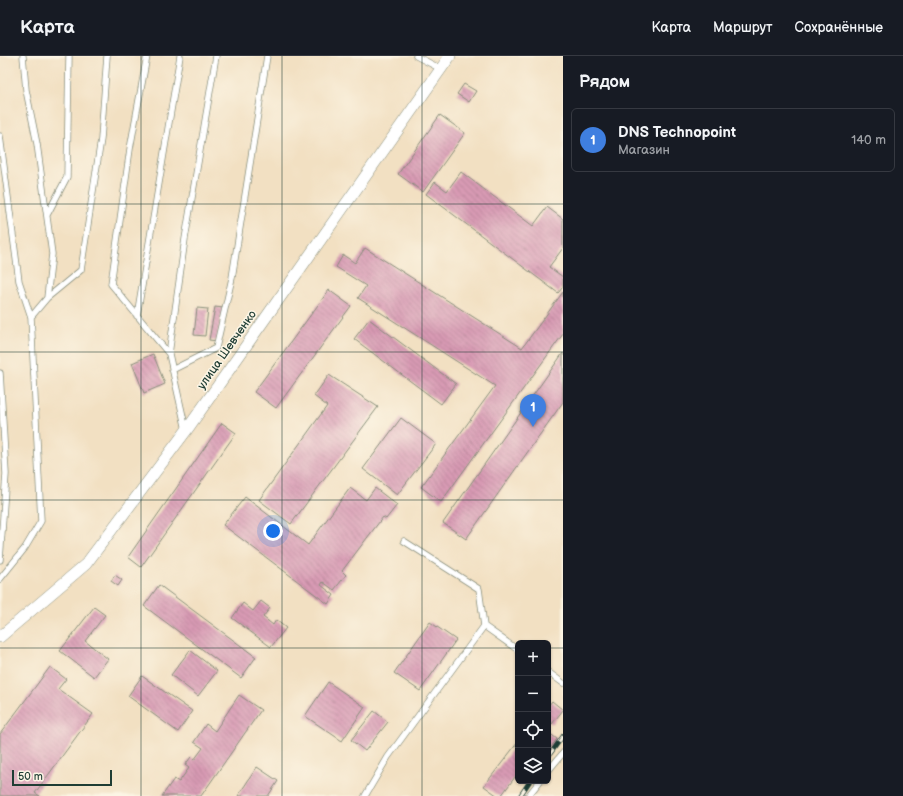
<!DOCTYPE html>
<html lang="ru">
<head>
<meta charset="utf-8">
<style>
  body { margin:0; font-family:"Balsamiq Sans",sans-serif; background:#242831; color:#f1f3f6 }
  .controls { position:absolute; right:12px; bottom:12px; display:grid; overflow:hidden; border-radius:6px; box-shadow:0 1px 3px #0004 }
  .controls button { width:36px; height:36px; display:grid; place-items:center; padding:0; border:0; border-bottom:1px solid #363941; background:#171b24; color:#f1f3f6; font:20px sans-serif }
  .scale { position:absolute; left:12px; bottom:10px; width:100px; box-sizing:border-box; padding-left:4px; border:2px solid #1f3d34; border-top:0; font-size:11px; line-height:14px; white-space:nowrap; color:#1f3d34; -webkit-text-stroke:3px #fcf5e5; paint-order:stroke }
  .you { position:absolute; left:273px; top:475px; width:14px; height:14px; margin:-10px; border:3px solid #fff; border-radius:50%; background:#1a73e8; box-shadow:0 0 0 6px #1a73e833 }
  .badge { display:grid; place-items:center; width:26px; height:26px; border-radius:50%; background:#1a73e8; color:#fff; font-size:13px; font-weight:700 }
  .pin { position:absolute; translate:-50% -33px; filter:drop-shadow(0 1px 2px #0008) }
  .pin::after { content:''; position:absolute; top:21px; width:14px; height:12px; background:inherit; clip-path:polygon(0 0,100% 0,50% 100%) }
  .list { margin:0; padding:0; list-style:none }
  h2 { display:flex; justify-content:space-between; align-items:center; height:52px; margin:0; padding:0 16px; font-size:17px }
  h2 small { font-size:13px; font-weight:400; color:#9ea1a6 }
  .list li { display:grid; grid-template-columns:26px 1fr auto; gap:12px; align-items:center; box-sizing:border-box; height:64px; margin:0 8px 8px; padding:0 8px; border:1px solid #363941; border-radius:6px }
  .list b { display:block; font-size:15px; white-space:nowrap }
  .list p { margin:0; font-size:13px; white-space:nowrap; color:#9ea1a6 }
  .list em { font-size:13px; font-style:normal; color:#9ea1a6 }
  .icon { flex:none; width:22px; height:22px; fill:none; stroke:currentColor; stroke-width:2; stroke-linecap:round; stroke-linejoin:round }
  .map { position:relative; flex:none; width:563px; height:740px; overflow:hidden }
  header { display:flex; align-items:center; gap:24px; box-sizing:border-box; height:56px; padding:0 20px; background:#171b24; border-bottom:1px solid #363941 }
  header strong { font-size:19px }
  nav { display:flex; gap:22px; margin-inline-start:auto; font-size:14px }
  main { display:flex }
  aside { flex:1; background:#171b24 }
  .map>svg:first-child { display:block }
  .building { fill:url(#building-back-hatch) }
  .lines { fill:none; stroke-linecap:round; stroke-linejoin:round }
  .lane-casing { stroke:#888e7b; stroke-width:7 }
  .street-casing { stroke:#888e7b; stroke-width:12 }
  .lane { stroke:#fff; stroke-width:5.5 }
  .street { stroke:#fff; stroke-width:11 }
  .rail-casing { stroke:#1f3d34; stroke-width:4.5 }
  .rail { stroke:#fcf5e5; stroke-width:3; stroke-dasharray:9; stroke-linecap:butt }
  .grid { fill:none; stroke:#1f3d34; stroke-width:1; stroke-opacity:0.55 }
  .labels { text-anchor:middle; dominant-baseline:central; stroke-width:3; stroke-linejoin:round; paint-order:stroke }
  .street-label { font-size:12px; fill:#1f3d34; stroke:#fcf5e5 }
</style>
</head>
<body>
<header>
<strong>Карта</strong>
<nav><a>Карта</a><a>Маршрут</a><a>Сохранённые</a></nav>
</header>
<main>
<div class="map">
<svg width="563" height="740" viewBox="0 0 563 740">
  <defs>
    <pattern id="building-back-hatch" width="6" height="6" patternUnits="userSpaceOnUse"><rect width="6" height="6" fill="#d89ab4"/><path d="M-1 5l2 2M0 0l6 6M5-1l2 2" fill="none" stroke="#af7f93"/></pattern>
  </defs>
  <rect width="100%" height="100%" fill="#fcf5e5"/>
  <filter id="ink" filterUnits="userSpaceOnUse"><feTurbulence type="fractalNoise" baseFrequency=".025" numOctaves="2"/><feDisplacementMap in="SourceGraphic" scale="8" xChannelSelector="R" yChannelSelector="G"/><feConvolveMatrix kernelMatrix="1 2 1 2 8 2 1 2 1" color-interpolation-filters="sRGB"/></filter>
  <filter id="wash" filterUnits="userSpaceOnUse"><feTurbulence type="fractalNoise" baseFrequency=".012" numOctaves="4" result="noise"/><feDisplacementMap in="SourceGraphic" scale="16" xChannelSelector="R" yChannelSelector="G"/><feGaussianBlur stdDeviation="0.9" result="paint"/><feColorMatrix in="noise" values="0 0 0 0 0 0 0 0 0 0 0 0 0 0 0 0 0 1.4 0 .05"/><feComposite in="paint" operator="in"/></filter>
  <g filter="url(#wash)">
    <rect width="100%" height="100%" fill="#f2e0c2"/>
    <g id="blocks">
      <path class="building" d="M464,28L476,35L469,46L457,38Z
        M440,59L465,77L423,136L398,118Z
        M461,116L533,170L547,151L563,163V192L549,211L563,221V231L558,237L426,138L435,126L447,135Z
        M365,192L522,292L563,236V278L441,446L421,431L495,330L358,242L366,230L336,211L343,199L355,207Z
        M329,234L351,250L276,352L254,336Z
        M215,251L223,252L217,285L209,284Z
        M197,252L208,253L205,280L194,279Z
        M369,263L456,328L441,348L354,283Z
        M563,297V346L466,483L443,467Z
        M153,298L165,328L144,337L132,307Z
        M329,319L378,351L291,468L259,444L327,350L314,340Z
        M401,362L436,388L397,439L363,413Z
        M222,367L236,377L141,511L128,501Z
        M350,432L366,444L375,432L397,449L386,463L383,461L342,515L346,519L334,534L323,526L321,529L334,539L328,548L223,469L245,441L308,489Z
        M115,519L122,524L118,530L111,525Z
        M159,529L256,601L241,622L144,550Z
        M261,545L270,552L263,561L273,569L276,564L286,572L271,591L232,562L243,547L253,555Z
        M94,551L105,559L85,585L108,603L94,621L60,595Z
        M430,566L456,584L420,635L394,617Z
        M190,594L217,615L198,640L171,619Z
        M50,611L66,623L58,633L93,658L35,737L40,740H0V678Z
        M142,620L192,655L178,676L128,640Z
        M328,626L365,651L342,685L305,660Z
        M239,639L261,654L201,740H162L174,723L179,726L189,712L185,709L191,701L194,704L203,692L194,686L206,668L215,675Z
        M552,645L563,654L552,668L548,665V650Z
        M374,655L388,666L365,695L351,684Z
        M548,676L557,683L548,695Z
        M518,686V717L501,740H498L484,730Z
        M257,711L278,725L268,740H238Z"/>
    </g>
  </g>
  <g filter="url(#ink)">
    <use href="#blocks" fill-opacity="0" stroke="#888e7b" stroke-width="1"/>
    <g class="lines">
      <defs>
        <path id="lane" d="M23,0L26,34L37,88L52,198L47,242L31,261
          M147,0L130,93L111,228L169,298L186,374
          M416,0L441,13
          M0,80L19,225L31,261L41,465L25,492L0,523
          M47,159L67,121L69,0
          M47,242L81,214L101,83L107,0
          M137,260L180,0
          M169,298L185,183L216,0
          M172,314L216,292L232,222L267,0
          M0,317L6,418L0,504
          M484,570L518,594
          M548,616L563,627
          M548,715L563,697
          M365,740L388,701L484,570L479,533L404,485
          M528,740L540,725"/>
        <path id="street" d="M0,581L86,508L186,375L450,0"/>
      </defs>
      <use href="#lane" class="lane-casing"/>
      <use href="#street" class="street-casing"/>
      <use href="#lane" class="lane"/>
      <use href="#street" class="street"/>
      <defs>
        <path id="rail" d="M548,701L563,680
          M520,740L530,725"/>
      </defs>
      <use href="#rail" class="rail-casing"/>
      <use href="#rail" class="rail"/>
    </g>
  </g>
  <path class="grid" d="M141,0V740M282,0V740M422,0V740M0,148H563M0,296H563M0,444H563M0,592H518M548,592H563"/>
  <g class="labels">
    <g class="street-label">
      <text transform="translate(227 294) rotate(-55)">улица Шевченко</text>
    </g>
  </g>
</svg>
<div class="controls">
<button>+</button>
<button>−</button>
<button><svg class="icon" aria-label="locate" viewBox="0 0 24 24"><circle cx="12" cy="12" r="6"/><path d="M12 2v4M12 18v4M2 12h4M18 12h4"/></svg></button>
<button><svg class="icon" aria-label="layers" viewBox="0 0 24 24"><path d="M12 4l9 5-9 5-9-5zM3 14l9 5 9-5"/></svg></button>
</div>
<div class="scale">50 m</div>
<div class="you"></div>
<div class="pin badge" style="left:533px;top:371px;background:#3f7fe0">1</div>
</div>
<aside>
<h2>Рядом<small></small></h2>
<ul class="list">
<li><span class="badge" style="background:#3f7fe0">1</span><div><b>DNS Technopoint</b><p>Магазин</p></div><em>140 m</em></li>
</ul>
</aside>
</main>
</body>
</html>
